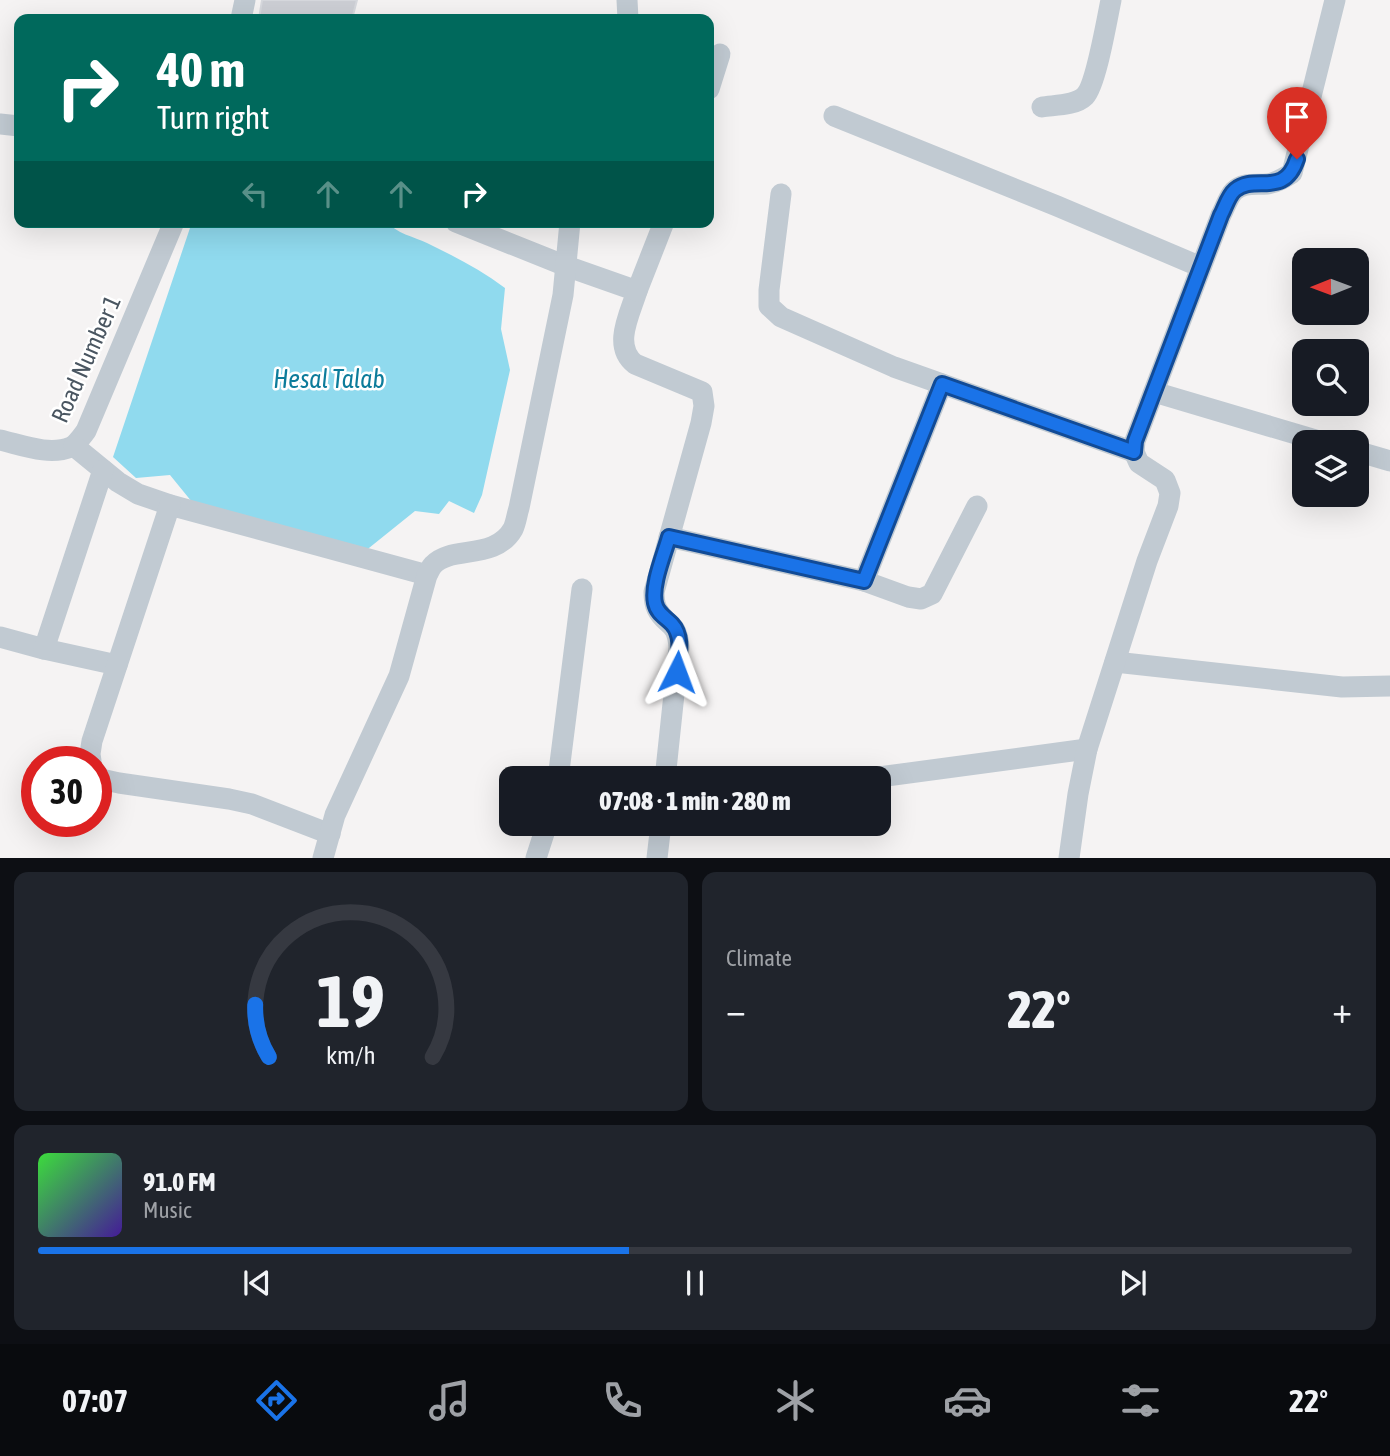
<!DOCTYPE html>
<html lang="en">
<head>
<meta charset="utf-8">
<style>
  :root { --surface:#171b24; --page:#20242c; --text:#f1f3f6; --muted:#9ea1a6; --line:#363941; --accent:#1a73e8 }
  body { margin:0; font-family:"Asap Condensed",sans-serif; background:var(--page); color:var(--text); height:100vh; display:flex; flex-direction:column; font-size:26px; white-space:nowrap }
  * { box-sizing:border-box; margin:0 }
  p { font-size:23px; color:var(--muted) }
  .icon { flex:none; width:38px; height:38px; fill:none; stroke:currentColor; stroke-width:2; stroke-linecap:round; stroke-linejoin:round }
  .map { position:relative; height:858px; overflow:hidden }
  .details { display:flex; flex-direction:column; gap:14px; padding:14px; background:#0d0f14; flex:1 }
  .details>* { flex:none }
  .banner { position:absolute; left:14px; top:14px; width:700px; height:214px; border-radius:14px; box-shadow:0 7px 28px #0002; background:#00695c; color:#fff; overflow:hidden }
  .needle { width:46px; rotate:269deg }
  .tools { position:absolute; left:1292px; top:248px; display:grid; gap:14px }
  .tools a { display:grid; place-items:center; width:77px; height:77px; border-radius:14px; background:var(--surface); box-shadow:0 7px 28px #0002; font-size:35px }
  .speed { position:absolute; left:21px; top:746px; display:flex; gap:14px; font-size:35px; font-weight:700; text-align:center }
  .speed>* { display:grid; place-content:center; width:91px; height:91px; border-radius:50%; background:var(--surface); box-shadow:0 7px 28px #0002; line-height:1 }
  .speed .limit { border:10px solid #d22; background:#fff; color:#111 }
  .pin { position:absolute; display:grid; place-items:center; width:60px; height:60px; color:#fff; margin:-72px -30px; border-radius:50% 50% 50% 0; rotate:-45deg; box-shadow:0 0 7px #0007 }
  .pin .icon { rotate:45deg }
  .me { position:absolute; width:77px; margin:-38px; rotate:3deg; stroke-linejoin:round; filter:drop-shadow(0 0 5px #0008) }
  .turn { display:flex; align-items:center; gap:24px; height:147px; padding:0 28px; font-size:32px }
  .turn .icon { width:91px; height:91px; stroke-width:2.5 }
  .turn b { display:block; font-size:49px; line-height:60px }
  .lanes { display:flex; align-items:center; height:66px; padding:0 28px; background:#0003; justify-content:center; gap:35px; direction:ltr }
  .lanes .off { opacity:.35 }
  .big { font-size:52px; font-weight:800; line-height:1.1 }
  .details .widget { flex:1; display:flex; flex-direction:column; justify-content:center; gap:10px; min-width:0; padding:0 24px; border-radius:14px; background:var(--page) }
  .details .dial { align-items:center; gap:0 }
  .dial svg { height:182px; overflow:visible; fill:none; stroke:var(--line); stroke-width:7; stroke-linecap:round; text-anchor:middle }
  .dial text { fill:var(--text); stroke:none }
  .song { display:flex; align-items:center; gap:21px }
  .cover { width:84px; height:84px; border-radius:10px; background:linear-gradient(135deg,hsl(120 70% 55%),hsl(260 70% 35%)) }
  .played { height:7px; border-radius:4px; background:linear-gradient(90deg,var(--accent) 45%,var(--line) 45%) }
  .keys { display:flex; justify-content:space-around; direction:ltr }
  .heat { display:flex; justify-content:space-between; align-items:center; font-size:38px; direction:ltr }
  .details .tiles { flex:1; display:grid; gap:14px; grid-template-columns:1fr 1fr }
  .widget:last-child { grid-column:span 2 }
  .trip { position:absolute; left:499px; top:766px; width:392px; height:70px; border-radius:14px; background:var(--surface); box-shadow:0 7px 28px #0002; font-weight:800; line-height:70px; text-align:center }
  .menu { display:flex; height:112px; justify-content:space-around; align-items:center; background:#090b0e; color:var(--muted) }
  .menu .icon { width:49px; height:49px }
  .menu .current { color:var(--accent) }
  .menu b { font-size:32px; color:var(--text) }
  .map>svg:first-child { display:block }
  .water { fill:#90daee }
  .building { fill:#cdcfd5; stroke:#d7d9de; stroke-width:2 }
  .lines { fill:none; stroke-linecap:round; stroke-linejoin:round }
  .street { stroke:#c1cad2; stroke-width:21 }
  .route-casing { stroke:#114b97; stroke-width:18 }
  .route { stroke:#1a73e8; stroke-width:12 }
  .labels { text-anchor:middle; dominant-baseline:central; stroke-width:5; stroke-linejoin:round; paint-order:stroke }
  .street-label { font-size:24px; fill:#4a5661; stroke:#fff }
  .water-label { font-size:26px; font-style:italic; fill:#0c7c9b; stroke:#fff }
</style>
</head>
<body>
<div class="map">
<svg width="1390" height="858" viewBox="0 0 1390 858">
  <rect width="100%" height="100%" fill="#f5f3f3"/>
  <path class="water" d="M192,222H387C396,233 414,237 427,243C454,256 481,270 505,288L501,329L510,370L482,495L474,513L449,501L439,514L415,511L364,552L192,502L170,475L136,478L113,457Z"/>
  <path class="building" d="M262,0H357L352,19H259Z"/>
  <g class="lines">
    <g class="street">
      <path d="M627,0L628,19"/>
      <path d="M241,19L245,0"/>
      <path d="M709,89L720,54"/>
      <path d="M1042,107C1054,105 1075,106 1085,96C1096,85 1107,19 1111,0"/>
      <path d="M834,116L1057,206L1201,267"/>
      <path d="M0,124L19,126"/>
      <path d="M781,194L769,290V306L781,317L894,367L1134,452"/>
      <path d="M456,222L566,266L637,291C630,314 612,346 635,364L702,392L704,406L701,423L654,592C654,598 654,603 657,609C666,627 677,620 679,647L665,779"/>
      <path d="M637,291L664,222"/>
      <path d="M1154,392L1326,443"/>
      <path d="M0,440C22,445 49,456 71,447C77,444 82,436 86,431L174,222"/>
      <path d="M74,446L118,482L138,494L170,505L427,575"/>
      <path d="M1356,451L1390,461"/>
      <path d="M669,537L864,581L942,384"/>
      <path d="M864,581L908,597L921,599L932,594L977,506"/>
      <path d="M0,637L44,649L117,665"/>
      <path d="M44,649L103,470"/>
      <path d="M1115,662L1342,687L1390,686"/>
      <path d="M91,761L90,754L92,741L170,505"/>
      <path d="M96,773L101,779L119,783L229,799L252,804L330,834"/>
      <path d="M558,779L582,589"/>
      <path d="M864,779L1087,749"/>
      <path d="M323,858L335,815L399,676L427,575C429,572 430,568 433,565C451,545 495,561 513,529C516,523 517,514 519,508L563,295L570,222"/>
      <path d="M536,858L547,824"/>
      <path d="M657,858L661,824"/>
      <path d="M1069,858L1078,794L1087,749L1147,561L1168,506L1170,493L1165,480L1139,463L1134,452L1135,441L1221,215C1225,208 1228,197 1234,191C1243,182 1256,185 1267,184C1276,183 1284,178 1292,173L1335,0"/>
    </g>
  </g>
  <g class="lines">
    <g class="route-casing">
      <path id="route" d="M677,672C678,657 684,637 672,624C665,617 657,613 655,603C651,585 664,555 669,537L864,581L942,384L1134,452L1135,441L1221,215C1225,208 1228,196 1235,190C1255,173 1284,199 1297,159"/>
    </g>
    <use href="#route" class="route"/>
  </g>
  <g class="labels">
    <g class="street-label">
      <text transform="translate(86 359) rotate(-66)">Road Number 1</text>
    </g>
    <g class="water-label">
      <text x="329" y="379">Hesal Talab</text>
    </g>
  </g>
</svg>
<div class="tools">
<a><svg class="needle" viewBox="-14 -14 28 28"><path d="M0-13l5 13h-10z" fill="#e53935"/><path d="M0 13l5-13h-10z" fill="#9ea1a6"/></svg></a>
<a><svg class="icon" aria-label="search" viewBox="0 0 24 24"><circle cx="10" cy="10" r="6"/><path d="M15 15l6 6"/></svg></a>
<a><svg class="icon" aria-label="layers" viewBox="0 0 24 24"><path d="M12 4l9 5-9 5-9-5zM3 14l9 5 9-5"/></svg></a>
</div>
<div class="speed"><div class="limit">30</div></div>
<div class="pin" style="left:1297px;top:159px;background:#d93025"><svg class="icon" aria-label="arrive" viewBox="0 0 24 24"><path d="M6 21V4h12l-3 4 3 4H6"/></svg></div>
<svg class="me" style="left:677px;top:672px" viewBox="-20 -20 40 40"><path d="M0-17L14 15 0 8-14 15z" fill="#1a73e8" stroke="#fff" stroke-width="4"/></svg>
<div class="trip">07:08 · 1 min · 280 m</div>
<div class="banner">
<div class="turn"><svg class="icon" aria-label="right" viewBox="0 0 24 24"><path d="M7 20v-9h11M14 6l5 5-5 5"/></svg><div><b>40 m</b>Turn right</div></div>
<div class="lanes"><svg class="icon off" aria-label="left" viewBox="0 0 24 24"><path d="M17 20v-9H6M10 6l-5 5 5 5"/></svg><svg class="icon off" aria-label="ahead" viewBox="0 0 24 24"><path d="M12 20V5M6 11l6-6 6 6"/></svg><svg class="icon off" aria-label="ahead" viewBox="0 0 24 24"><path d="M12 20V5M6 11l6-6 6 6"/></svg><svg class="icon" aria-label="right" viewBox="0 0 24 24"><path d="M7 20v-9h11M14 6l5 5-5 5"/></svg></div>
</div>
</div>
<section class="details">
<div class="tiles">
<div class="widget dial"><svg viewBox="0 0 100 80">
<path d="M14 69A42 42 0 1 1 86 69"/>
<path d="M14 69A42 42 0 0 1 8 46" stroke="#1a73e8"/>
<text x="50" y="56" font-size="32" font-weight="700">19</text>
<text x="50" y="72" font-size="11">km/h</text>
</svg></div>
<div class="widget"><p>Climate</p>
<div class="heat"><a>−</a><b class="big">22°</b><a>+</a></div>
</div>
<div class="widget">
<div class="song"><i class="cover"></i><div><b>91.0 FM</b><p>Music</p></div></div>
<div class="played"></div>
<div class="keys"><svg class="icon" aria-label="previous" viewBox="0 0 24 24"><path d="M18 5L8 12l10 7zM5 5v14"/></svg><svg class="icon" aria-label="pause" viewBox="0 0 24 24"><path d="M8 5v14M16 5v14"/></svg><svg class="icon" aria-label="next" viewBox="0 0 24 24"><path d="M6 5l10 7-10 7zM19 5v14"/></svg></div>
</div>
</div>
</section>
<nav class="menu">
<b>07:07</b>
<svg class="icon current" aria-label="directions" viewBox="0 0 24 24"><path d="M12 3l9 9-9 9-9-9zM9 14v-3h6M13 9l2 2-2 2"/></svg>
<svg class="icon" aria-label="music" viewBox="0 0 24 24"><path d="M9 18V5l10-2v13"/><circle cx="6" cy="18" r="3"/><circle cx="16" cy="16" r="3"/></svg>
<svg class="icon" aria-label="phone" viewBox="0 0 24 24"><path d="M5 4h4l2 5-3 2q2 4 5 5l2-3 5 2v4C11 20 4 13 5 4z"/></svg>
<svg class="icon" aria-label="climate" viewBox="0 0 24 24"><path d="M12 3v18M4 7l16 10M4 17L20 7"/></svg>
<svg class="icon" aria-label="car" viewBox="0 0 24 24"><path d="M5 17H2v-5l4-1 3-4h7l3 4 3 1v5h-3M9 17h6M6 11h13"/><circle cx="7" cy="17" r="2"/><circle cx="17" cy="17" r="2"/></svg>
<svg class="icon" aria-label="filters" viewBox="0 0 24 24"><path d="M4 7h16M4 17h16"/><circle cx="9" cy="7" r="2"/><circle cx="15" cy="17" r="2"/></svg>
<b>22°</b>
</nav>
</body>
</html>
